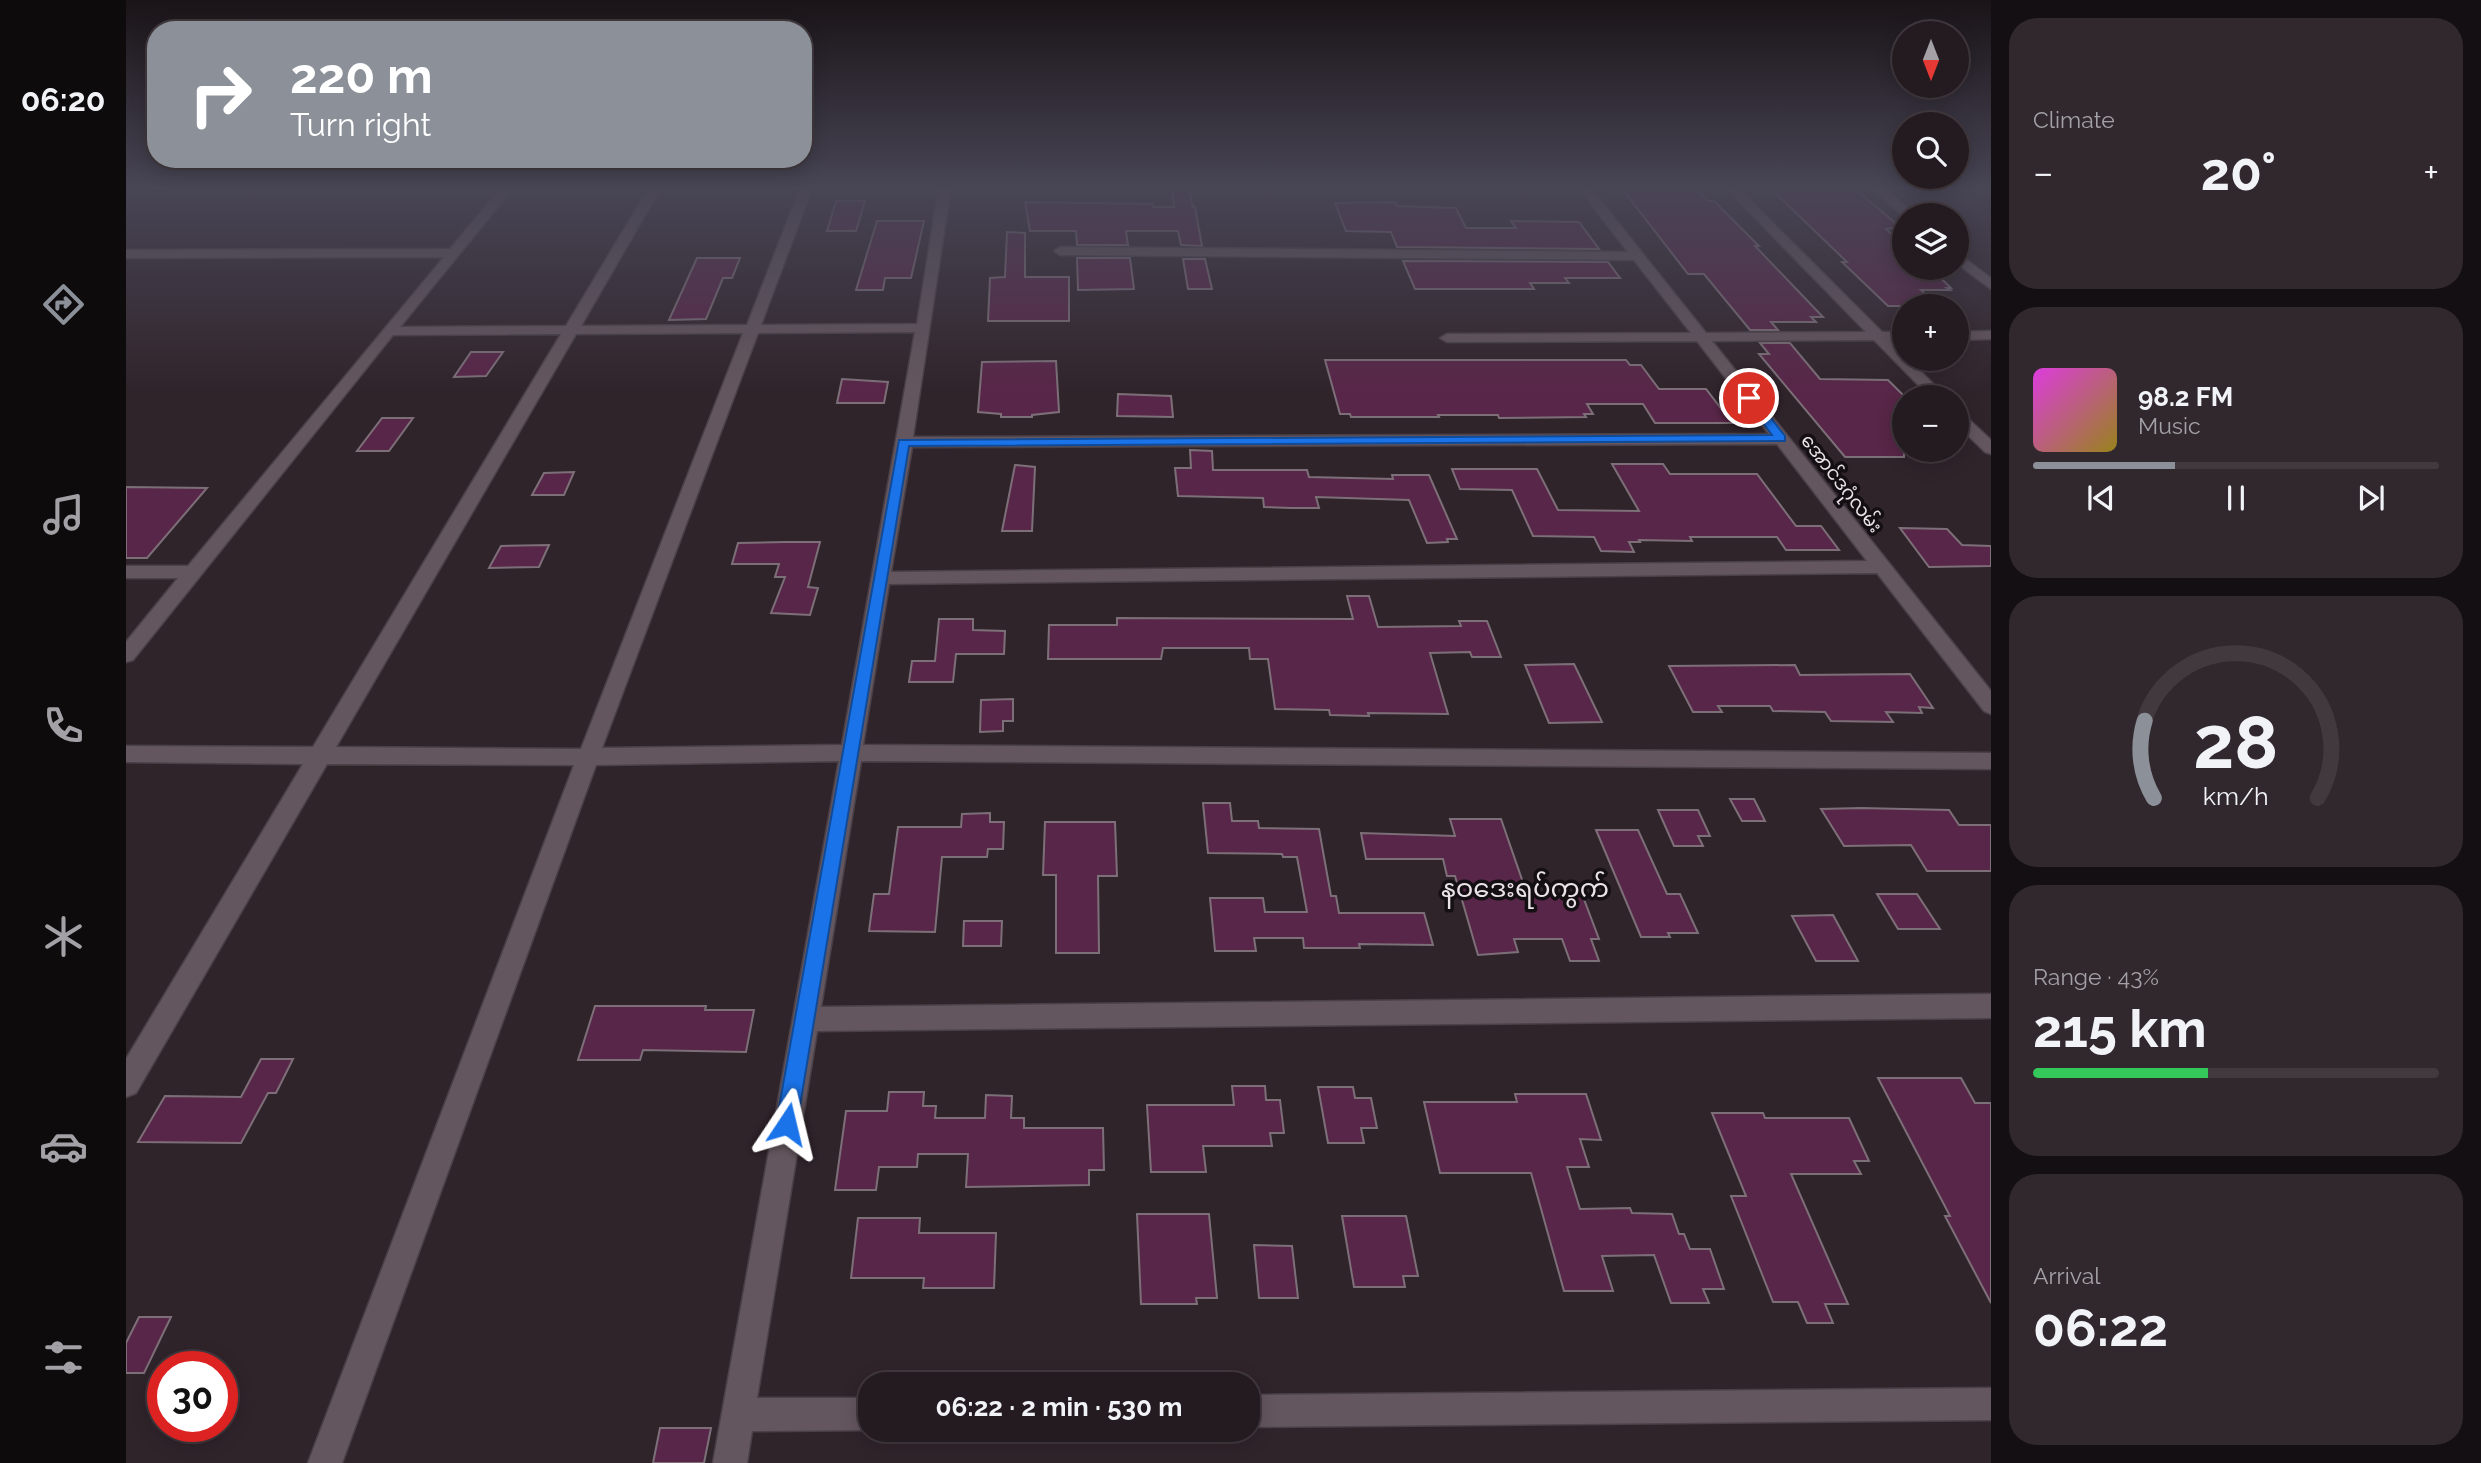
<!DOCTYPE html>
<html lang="en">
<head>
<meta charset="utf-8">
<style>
  :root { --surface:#241b20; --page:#30282d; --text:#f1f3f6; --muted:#a3a1a5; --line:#41393e; --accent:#8c9099 }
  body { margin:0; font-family:Raleway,"Noto Sans Myanmar",sans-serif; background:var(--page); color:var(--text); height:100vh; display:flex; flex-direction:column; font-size:26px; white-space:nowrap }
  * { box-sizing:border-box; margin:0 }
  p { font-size:23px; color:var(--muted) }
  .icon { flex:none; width:38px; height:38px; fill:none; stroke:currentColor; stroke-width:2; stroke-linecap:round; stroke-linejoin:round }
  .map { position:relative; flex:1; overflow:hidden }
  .drawer { display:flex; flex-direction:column; gap:18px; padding:18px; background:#140f12; width:490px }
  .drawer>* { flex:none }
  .top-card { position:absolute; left:21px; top:21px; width:665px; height:147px; border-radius:28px; box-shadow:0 4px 18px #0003,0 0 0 2px var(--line); background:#8c9099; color:#fff; overflow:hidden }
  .needle { width:46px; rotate:180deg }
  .tools { position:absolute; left:1766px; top:21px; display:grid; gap:14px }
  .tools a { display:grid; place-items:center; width:77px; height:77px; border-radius:50%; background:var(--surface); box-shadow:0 4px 18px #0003,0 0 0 2px var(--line); font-size:35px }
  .speed { position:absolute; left:21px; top:1351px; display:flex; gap:14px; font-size:35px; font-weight:700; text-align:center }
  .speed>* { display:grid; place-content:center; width:91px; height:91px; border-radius:50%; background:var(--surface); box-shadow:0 4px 18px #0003,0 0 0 2px var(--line); line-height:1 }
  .speed .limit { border:10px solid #d22; background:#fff; color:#111 }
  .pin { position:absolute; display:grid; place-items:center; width:60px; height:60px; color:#fff; margin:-30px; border:4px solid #fff; border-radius:50%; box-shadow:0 2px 7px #0007 }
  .me { position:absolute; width:77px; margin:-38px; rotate:10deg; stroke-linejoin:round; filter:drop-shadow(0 0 5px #0008) }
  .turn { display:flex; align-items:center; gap:24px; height:147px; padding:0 28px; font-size:32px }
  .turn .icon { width:91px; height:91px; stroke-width:2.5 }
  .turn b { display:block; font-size:49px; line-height:60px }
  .big { font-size:52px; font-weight:700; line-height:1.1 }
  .drawer .widget { flex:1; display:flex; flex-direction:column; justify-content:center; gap:10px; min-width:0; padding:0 24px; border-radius:28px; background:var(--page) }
  .drawer .dial { align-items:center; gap:0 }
  .dial svg { height:182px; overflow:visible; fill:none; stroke:var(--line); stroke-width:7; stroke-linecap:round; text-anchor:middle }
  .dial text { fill:var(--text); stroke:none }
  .song { display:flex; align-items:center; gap:21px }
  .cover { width:84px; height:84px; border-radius:10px; background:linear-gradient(135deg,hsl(300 70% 55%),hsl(50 70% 35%)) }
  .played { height:7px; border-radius:4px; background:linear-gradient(90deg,var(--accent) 35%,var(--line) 35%) }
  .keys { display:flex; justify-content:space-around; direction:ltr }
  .heat { display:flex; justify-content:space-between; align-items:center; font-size:38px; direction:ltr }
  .charge { height:10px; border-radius:5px; background:linear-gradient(90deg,#34c759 43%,var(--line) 0) }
  .trip { position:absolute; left:732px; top:1372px; width:402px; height:70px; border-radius:28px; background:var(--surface); box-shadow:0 4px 18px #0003,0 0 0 2px var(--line); font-weight:700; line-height:70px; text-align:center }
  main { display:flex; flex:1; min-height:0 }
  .tabs { display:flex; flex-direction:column; width:126px; justify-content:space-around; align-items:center; background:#0e0b0d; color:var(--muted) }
  .tabs .icon { width:49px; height:49px }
  .tabs .active { color:var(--accent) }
  .tabs b { font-size:32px; color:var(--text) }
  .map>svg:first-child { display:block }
  .building { fill:#582648; stroke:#7d6f78; stroke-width:2 }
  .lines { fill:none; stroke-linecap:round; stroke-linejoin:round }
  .minor-casing { stroke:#4a4047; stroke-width:3 }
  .minor { fill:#64565e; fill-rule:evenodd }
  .route { fill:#1a73e8; stroke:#114b97; stroke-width:2 }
  .labels { text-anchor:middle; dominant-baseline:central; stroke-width:7; stroke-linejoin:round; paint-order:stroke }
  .far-street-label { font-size:19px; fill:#eae2e7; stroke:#140f12 }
  .quarter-label { font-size:26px; fill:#eae2e7; stroke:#140f12 }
</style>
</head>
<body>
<main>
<nav class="tabs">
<b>06:20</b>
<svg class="icon active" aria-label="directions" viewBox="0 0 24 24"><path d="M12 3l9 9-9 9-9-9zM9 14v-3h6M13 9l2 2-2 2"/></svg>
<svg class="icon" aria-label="music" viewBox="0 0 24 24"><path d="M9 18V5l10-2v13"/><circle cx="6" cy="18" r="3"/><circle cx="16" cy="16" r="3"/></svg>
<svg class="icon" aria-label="phone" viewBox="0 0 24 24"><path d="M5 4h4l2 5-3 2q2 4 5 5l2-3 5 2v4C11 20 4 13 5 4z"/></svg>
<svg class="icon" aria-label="climate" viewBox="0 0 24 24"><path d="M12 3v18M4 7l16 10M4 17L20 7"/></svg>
<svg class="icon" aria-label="car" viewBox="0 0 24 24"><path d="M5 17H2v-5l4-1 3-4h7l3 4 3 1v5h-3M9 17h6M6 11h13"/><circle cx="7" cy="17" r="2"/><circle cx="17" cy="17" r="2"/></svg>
<svg class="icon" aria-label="filters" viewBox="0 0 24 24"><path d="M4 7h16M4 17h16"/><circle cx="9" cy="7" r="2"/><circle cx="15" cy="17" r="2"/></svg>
</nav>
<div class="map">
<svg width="1865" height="1463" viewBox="0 0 1865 1463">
  <rect width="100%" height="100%" fill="#30242b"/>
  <g class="building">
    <path d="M1045,186H1062L1067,207H1069L1076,246L1055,245L1052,231H1000L1002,245H951L950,231H904L899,202L1026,204L1027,207H1048Z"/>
    <path d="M1494,186L1569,187L1582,201H1588L1633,246H1629L1697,317H1685L1690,322H1645L1652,330H1624L1578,274H1562Z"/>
    <path d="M1642,186L1727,187L1774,227L1760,229L1778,245V268H1804L1825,288H1821L1824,290H1795L1812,306H1762L1716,262H1721Z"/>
    <path d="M710,201H739L730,231H701Z"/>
    <path d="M1269,202L1271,206L1330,208L1340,228H1390L1385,221L1453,222L1473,249L1271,247L1265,232L1220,231L1209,203Z"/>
    <path d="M751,221H798L785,278H759L757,290H730Z"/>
    <path d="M881,232L899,233V277H943V321H862L864,278L879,277Z"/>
    <path d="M571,258H614L606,278H597L580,319L543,320Z"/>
    <path d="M951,258H1004L1008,289L952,290Z"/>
    <path d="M1057,259H1079L1086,289H1062Z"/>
    <path d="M1277,261L1482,262L1494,278H1439L1443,283H1404L1408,289H1289Z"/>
    <path d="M1634,343H1664L1694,379L1762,380L1778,396V457H1719L1633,354H1643Z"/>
    <path d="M345,352H377L360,376L328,377Z"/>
    <path d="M1199,360H1500L1504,365H1515L1533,389H1580L1606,423H1529L1517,404H1461L1467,414H1458L1460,417L1373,418L1372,415H1312L1313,417H1225L1224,414H1214Z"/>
    <path d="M930,361L933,412L906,415V417H875V414L852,412L856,362Z"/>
    <path d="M716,379L762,382L758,403H711Z"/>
    <path d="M992,394L1045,396L1047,417L991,416Z"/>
    <path d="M256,418H287L263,451H231Z"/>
    <path d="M1064,450L1086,451L1087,470H1181L1183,477L1267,479L1266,475H1303L1331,539H1321L1322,542L1301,543L1283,500L1190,497L1193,508H1165L1138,507L1137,498L1052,496L1049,468H1065Z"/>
    <path d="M1486,464H1537L1544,474H1631L1670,526H1695L1713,550H1660L1651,537H1564L1566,541L1513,540L1514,542H1503L1508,552L1475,551L1468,537L1407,536L1386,490L1334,489L1326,469H1411L1432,510L1513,511Z"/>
    <path d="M889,465L909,467L906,531H876Z"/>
    <path d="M448,472L438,495H406L418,473Z"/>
    <path d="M0,487L81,488L21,558H0Z"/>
    <path d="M1774,528L1821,529L1836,545L1865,546V566L1803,567Z"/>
    <path d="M659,542H694L682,587L692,588L684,615L645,613L659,577H649L653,564H606L612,543Z"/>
    <path d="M423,545L413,567L363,568L375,546Z"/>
    <path d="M1221,596H1243L1252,627L1335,626L1333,621H1361L1375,657H1346L1344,652L1304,653L1322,714L1242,713L1243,716L1204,715L1203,710L1149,709L1142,659H1124L1123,648H1037L1035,659H922L923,625H991V618L1227,619Z"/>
    <path d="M813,619H847V630L879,631L878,654H830L827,682H783L786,661H809Z"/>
    <path d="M1448,664L1476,722L1423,723L1399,665Z"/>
    <path d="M1669,665L1674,675L1784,674L1807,708L1793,707L1796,713L1760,712L1767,722L1705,721L1699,712L1647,711L1644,706H1592L1596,712H1567L1543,666Z"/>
    <path d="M887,699V721H877V731L854,732L855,700Z"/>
    <path d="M1604,799H1628L1639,821H1616Z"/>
    <path d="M1077,803H1104L1106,821H1132L1133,828L1193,829L1205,896H1210L1213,913H1298L1307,945L1233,944L1234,948H1178L1177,938H1128L1130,951H1089L1084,898H1137L1139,912H1181L1171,857H1157L1156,854L1082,853Z"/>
    <path d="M1735,808L1823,810L1833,825H1865V871H1801L1785,845L1718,846L1695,809Z"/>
    <path d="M1532,810H1572L1584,836H1572L1577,846H1548Z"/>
    <path d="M864,813V822H878L877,849H862L861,857H816L809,932L743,931L748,894H763L772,827H835L836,814Z"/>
    <path d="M1324,819H1375L1401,894H1456L1473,939H1465L1473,961H1444L1436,939H1388L1392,952L1352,955L1329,876H1321L1317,859H1240L1235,833L1329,836Z"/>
    <path d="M919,822H989L991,876H972L973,953H930V875H917Z"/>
    <path d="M1470,830H1512L1541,894H1554L1572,933H1542L1544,937H1515Z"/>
    <path d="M1751,894H1791L1814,929H1772Z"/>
    <path d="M1707,915L1732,961H1690L1666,916Z"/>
    <path d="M838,921H876L875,946H837Z"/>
    <path d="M469,1006H580L579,1010H628L620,1052L517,1050L514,1060H452Z"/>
    <path d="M135,1059H167L150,1093H142L115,1143L12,1142L39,1096L115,1097Z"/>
    <path d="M1752,1078H1835L1849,1103H1865V1303L1819,1216H1824Z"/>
    <path d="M1106,1086H1139L1140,1100H1154L1158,1133H1144L1146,1146H1077L1080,1172H1025L1021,1105H1108Z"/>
    <path d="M1192,1087H1227L1229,1098H1245L1251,1128H1235L1238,1143H1202Z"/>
    <path d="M763,1092H798L797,1106H810L809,1118H859L860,1095L886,1096L885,1118H898V1128H977L978,1170H963V1185L840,1187L842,1154H792L791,1167H753L750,1190H709L720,1111H761Z"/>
    <path d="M1389,1094H1460L1475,1140L1454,1139L1463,1167H1441L1454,1209L1504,1208L1506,1213L1546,1214L1553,1234H1558L1564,1249H1584L1598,1289H1577L1583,1303H1545L1528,1255L1476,1256L1487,1291H1438L1405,1173H1314L1298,1102H1391Z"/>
    <path d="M1586,1113H1637L1639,1118H1723L1743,1161H1728L1735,1174H1665L1722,1304H1699L1707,1323H1681L1672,1302H1647L1605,1196H1620Z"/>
    <path d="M1011,1214H1083L1091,1298H1070L1071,1304H1015Z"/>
    <path d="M1216,1216H1280L1292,1276H1277L1279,1287H1228Z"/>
    <path d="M732,1218H794L793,1233H870L868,1288H797L798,1278H725Z"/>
    <path d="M1128,1245L1166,1246L1172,1298H1133Z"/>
    <path d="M13,1317H45L18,1373H0V1343Z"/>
    <path d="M534,1428H585L578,1463H527Z"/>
  </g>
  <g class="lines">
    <g class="minor-casing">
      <g id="minor">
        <path d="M377,186H389L274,327L440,326L524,186H536L455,326L621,325L675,186H687L635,325L791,324L813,186H825L787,437L1643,434L1571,341L1321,342L1314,338L1321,334L1565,333L1508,260L934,255L928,251L934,247L1502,252L1451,186H1463L1580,333L1740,332L1598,186H1610L1756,332H1778V340H1764L1778,354V359H1783L1820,397H1804L1748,340L1586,341L1865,691V714L1858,711L1751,573L763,584L737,745L1865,753V769L735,761L695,1007L1865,994V1018L691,1031L631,1398H744L746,1430L626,1431L621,1463H587L713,761L470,765L216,1463H182L448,765L201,764L10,1093L0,1097V1059L177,764L0,762V746L187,747L435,334L267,335L7,660L0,662V642L52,578H0V566H62L318,257L0,258V250L324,249ZM789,332L716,745L476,748L632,333ZM617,333L455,749L210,747L450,334ZM1651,444L1741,561L765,572L786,447Z"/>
        <path d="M1743,186H1756L1789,215L1778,217Z"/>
        <path d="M1830,252L1865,278V289L1830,263Z"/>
        <path d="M1865,331V339L1830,340V332Z"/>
        <path d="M1830,410L1835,412L1865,440V454L1859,452L1830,424Z"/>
        <path d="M1865,1388V1420L1122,1427V1395Z"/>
      </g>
    </g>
    <use href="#minor" class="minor"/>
  </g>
  <linearGradient id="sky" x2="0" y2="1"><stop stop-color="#1a1418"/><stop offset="0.48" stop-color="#484555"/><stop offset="1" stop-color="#484555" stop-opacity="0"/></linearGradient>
  <rect width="1865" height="391" fill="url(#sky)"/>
  <path class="route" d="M1619,395H1627L1659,436V441L783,446L671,1124L668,1132L661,1135L653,1132L650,1124L773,440L1646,435L1618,398Z"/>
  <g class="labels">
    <g class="far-street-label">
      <text transform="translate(1716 483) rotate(52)">အောင်ဒဂုံလမ်း</text>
    </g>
    <g class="quarter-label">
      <text x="1399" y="888">နဝဒေးရပ်ကွက်</text>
    </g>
  </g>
</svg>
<div class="tools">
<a><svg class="needle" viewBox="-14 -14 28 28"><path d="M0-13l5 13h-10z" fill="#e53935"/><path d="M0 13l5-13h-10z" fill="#a3a1a5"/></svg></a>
<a><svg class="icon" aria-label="search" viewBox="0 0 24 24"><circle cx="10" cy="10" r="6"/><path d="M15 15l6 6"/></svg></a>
<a><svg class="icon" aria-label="layers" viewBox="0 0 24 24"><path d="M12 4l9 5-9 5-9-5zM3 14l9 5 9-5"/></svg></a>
<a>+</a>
<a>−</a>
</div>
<div class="speed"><div class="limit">30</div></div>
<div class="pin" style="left:1623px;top:398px;background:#d93025"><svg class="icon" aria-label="arrive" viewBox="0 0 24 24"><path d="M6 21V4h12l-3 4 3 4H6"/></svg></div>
<svg class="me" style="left:661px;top:1124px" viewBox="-20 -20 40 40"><path d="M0-17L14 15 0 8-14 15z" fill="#1a73e8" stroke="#fff" stroke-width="4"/></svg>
<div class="trip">06:22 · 2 min · 530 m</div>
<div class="top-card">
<div class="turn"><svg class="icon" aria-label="right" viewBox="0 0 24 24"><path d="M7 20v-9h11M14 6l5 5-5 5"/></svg><div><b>220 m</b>Turn right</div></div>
</div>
</div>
<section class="drawer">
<div class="widget"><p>Climate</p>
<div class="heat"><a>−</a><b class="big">20°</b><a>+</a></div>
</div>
<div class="widget">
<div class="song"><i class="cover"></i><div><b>98.2 FM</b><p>Music</p></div></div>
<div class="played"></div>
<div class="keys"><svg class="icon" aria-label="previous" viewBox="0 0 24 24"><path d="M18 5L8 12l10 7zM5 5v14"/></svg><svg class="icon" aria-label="pause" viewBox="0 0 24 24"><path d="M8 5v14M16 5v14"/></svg><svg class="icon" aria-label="next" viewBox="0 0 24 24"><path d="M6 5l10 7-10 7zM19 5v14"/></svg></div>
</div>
<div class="widget dial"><svg viewBox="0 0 100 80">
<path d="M14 69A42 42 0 1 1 86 69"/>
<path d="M14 69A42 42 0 0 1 10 35" stroke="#8c9099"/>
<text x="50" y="56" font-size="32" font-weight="700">28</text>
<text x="50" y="72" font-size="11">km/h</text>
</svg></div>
<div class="widget"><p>Range · 43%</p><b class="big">215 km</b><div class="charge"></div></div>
<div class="widget"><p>Arrival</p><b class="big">06:22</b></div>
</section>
</main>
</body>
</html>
